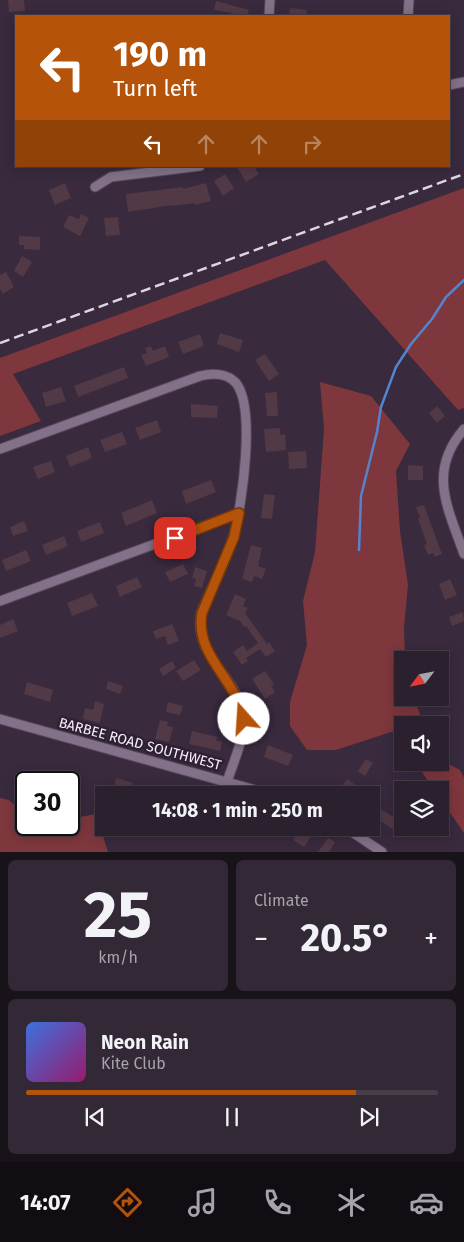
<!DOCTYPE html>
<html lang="en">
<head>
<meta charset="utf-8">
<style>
  :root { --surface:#2b202e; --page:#332836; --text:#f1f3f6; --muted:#a6a3aa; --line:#473e4a; --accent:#b45309 }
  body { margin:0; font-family:"Fira Sans",sans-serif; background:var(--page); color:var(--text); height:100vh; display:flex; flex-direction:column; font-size:19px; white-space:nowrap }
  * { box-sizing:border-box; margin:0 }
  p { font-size:16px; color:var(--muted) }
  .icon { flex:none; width:28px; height:28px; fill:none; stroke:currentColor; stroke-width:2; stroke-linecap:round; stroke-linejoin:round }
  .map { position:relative; height:852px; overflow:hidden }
  .sheet { display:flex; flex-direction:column; gap:8px; padding:8px; background:#181219; flex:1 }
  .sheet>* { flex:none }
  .top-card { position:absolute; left:15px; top:15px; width:435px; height:152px; border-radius:0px; box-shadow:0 2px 12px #0003,0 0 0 1px var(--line); background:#b45309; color:#fff; overflow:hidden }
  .needle { width:32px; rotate:238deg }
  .buttons { position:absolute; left:394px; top:651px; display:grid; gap:10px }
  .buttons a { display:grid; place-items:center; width:55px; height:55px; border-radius:0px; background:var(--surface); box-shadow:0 2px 12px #0003,0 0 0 1px var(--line); font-size:25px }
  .speed { position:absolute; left:15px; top:771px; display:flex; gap:10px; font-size:25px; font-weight:700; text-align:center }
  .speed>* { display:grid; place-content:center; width:65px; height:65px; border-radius:50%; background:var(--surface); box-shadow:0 2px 12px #0003,0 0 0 1px var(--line); line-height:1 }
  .speed .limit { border:2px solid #111; border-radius:8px; background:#fff; color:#111 }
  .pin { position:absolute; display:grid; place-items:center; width:42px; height:42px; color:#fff; margin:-21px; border-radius:10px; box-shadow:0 2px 8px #0006 }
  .me { position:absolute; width:55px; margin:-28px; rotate:341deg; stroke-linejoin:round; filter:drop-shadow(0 0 4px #0008) }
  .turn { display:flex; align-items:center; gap:18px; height:105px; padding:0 15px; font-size:22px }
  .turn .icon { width:65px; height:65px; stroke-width:2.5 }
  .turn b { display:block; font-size:35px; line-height:42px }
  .lanes { display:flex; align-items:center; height:48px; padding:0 15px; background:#0003; justify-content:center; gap:25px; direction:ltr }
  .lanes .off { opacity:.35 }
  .big { font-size:38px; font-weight:700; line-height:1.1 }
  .sheet .card { flex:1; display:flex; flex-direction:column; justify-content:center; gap:8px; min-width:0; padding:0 18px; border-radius:8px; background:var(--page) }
  .sheet .dial { align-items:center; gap:0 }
  .dial b { font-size:65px; line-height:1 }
  .song { display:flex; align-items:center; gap:15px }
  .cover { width:60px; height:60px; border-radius:8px; background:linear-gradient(135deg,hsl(220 70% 55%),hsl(320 70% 35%)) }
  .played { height:5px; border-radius:2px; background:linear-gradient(90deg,var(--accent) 80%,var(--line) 80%) }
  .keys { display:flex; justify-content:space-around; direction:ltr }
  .heat { display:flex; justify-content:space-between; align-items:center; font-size:28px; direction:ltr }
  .sheet .tiles { flex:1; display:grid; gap:8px; grid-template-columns:1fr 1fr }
  .card:last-child { grid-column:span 2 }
  .trip { position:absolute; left:95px; top:786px; width:285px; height:50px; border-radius:0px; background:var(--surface); box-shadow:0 2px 12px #0003,0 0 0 1px var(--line); font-weight:700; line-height:50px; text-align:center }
  .tabs { display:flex; height:80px; justify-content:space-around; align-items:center; background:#110d12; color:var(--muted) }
  .tabs .icon { width:35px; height:35px }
  .tabs .active { color:var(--accent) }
  .tabs b { font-size:22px; color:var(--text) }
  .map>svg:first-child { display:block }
  .green { fill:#7e373d }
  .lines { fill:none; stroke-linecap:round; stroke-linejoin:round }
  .stream { stroke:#5484cb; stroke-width:2.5 }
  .building { fill:#513945 }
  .minor-casing { stroke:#544858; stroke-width:11 }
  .minor { stroke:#827188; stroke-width:9 }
  .rail { stroke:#ded5e2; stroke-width:2.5; stroke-dasharray:10 5; stroke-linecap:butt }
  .route-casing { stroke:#753606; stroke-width:12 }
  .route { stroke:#b45309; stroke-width:9 }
  .labels { text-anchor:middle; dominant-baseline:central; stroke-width:5; stroke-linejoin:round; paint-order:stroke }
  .street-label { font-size:14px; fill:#f7eefb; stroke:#2f2134 }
</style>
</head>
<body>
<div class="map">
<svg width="464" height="852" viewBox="0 0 464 852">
  <rect width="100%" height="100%" fill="#392a3e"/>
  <g class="green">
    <path d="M464,188V408L458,410L325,260L13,374L41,421L0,436V358Z"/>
    <path d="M320,382L371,396L410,444L396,471L400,531L408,585L404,627L405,660H402V698H414L424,725H402V743L394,731L336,750H307L290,726V702L307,645L303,601L315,552L324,429Z"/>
    <path d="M440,760L460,770L464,778V833L440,798V790H434L416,763L440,762Z"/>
    <path d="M0,798L9,800L24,813L21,826L30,832L51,825H69V819L96,814L108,852H0Z"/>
  </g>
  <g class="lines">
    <path class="stream" d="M359,550L361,496L377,432L381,407L396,367L411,344L432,319L446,297L464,280"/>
  </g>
  <g class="building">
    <path d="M8,0H24L25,11L9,12Z"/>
    <path d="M216,1L249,10L247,16H231V13L214,10Z"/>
    <path d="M290,8L307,10L306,16H289Z"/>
    <path d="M236,166H254L259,174L246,182Z"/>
    <path d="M225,174L234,188L223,196L214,181Z"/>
    <path d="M65,183L71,198L55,205L49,190Z"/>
    <path d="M206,183L211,201L195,205V203L172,206V205L128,212L126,194L183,187V189Z"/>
    <path d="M81,214L89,218L80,236L63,227L69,215L79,219Z"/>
    <path d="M118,217L120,235L106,236L104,218Z"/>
    <path d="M19,236L40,237V250L24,249V245H19Z"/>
    <path d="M22,256L32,262L23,277L14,271Z"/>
    <path d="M6,272L14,287L3,294L0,289V275Z"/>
    <path d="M220,333L243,340L239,352L217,344Z"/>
    <path d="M200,334L204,346L183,354L178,342Z"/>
    <path d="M151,346L153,351L165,346L169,357L146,366L141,355L147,353L145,348Z"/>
    <path d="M265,354L279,374L269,381L255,360Z"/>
    <path d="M124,367L128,378L78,397L74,386Z"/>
    <path d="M61,387L66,401L46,407L42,393Z"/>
    <path d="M277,392L278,416H267L265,393Z"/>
    <path d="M191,404L218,406L217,418L191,417Z"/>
    <path d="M437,406L445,416L437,423L429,413Z"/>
    <path d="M157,420L161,432L140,440L135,428Z"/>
    <path d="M280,428V435L285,434L286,450L266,452L264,429Z"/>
    <path d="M122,432L127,444L105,452L100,440Z"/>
    <path d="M88,447L92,458L70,467L66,456Z"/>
    <path d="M306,451L307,468L289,469L288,452Z"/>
    <path d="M51,461L55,472L38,479L33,467Z"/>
    <path d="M408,465L423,466V480H408Z"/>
    <path d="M211,480L216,492L186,504L182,491Z"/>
    <path d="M264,494L275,495L272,519L261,518Z"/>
    <path d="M152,500L157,513L126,526L121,513Z"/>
    <path d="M424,505L442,554L435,557L433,553L428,555L424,545L427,544L418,519L420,518L416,507Z"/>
    <path d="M24,521L28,531L13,536L10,527Z"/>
    <path d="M100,522L104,533L81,542L77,531Z"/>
    <path d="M64,536L68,546L46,555L42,545Z"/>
    <path d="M251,545L262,548L258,566L266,569L262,579L254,576L252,582L242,579Z"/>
    <path d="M26,550L31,561L6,571L2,560Z"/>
    <path d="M183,564L188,574L170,582L165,572Z"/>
    <path d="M195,567L207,571L202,588L194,586L196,579L192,578Z"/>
    <path d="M137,577L142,587L120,597L116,586Z"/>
    <path d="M450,579L457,595L445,600L439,584Z"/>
    <path d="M92,593L98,606L72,616L67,603Z"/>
    <path d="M235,594L246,599L243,606L248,608L245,613L267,644L269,642L275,651L266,657L260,649L246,658L248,661L242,665L233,652L243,645L247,651L258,643L246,626L244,627L240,621L226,615Z"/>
    <path d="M463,612L464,621L452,626L449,617Z"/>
    <path d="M13,619L18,631L0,638V625Z"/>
    <path d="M172,624L179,641L168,645L165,636L156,639L153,631Z"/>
    <path d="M194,660L201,670L183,681L176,671Z"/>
    <path d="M172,661L176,668L163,676L159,669Z"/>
    <path d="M265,671L274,684L271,686L275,692L265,699L252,679Z"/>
    <path d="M108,681L123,686L120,694L106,689Z"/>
    <path d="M27,682L53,690L50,702L24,694Z"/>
    <path d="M95,701L104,704L100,723L83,719L85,708L93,710Z"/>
    <path d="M168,702L183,706L180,715L166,712Z"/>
    <path d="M160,720L168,722L167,726L173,727L169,742L155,739Z"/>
    <path d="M192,731L217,737L216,741L222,742L220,751L189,744Z"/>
    <path d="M268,745L293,755L288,766L264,757Z"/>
    <path d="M366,759L373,763L365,776L358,771Z"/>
    <path d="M63,770L79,774L76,787L69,785V782H60Z"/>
    <path d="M116,778L133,783L131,793L114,789Z"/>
    <path d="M347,779L357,786L351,795H345L339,790Z"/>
    <path d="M374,793L382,798L377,807L400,821L394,830L371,815V797Z"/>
    <path d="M300,828L311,836L304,847L293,840Z"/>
    <path d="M328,838L335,842L329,852H318Z"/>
  </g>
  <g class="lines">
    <g class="minor-casing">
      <g id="minor">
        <path d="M269,16L270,0"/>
        <path d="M408,16L409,0"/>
        <path d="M449,85L464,82"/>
        <path d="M95,187L111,177L200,166"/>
        <path d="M464,429C427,472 448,508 464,554"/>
        <path d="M0,449L200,376C212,373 227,373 236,383C256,408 242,504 234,534C227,561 212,587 201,613C193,659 241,678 243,718C245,738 233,763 227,782"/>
        <path d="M0,601L239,513"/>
        <path d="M0,719L273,795"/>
        <path d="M346,828L382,852"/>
      </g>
    </g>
    <use href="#minor" class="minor"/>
    <path class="rail" d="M0,343L464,174"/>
  </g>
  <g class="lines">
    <g class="route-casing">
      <path id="route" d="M175,538L239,513L234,537L202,613C194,655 237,680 244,719"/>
    </g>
    <use href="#route" class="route"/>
  </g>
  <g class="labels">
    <g class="street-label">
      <text transform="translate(140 744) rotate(15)">BARBEE ROAD SOUTHWEST</text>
    </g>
  </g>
</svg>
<div class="buttons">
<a><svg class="needle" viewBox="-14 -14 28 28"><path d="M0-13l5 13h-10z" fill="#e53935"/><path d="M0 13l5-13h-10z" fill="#a6a3aa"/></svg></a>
<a><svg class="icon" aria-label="sound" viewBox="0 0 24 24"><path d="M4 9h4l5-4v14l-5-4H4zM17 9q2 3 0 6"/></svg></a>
<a><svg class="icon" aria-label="layers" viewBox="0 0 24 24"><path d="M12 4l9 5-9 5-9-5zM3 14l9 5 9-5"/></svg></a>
</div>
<div class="speed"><div class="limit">30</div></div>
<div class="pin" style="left:175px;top:538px;background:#d93025"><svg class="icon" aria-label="arrive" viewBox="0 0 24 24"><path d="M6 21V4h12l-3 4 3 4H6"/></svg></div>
<svg class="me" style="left:244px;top:719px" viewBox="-20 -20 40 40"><circle r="19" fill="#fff"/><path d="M0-13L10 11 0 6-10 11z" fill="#b45309"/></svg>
<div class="trip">14:08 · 1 min · 250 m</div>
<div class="top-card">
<div class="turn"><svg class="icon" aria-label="left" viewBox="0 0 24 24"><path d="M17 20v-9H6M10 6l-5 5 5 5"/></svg><div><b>190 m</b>Turn left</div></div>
<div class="lanes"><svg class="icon" aria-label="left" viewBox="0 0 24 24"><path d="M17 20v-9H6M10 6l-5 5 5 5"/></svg><svg class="icon off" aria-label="ahead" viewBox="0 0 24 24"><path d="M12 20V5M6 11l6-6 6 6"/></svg><svg class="icon off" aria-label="ahead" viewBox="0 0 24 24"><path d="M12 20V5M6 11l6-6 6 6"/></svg><svg class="icon off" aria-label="right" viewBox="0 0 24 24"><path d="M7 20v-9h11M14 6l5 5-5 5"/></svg></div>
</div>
</div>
<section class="sheet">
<div class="tiles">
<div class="card dial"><b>25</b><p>km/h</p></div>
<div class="card"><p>Climate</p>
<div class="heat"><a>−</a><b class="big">20.5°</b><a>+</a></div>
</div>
<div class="card">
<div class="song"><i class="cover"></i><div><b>Neon Rain</b><p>Kite Club</p></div></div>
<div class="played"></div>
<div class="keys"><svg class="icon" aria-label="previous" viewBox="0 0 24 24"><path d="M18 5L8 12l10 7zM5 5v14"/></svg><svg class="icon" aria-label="pause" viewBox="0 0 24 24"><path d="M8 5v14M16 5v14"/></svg><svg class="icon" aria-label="next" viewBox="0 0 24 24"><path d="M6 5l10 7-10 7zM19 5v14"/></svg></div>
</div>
</div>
</section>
<nav class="tabs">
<b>14:07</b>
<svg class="icon active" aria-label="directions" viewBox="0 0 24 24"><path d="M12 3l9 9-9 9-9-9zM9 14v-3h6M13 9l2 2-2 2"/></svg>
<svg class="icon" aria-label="music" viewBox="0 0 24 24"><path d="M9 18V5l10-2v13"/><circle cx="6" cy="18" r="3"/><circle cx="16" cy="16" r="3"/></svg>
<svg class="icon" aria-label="phone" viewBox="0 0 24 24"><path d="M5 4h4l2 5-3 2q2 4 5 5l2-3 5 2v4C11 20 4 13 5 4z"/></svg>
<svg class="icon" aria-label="climate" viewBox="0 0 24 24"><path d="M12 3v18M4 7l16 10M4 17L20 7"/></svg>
<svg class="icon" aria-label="car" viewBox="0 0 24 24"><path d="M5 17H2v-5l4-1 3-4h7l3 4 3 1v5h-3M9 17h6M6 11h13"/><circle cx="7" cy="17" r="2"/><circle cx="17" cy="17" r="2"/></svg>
</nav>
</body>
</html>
